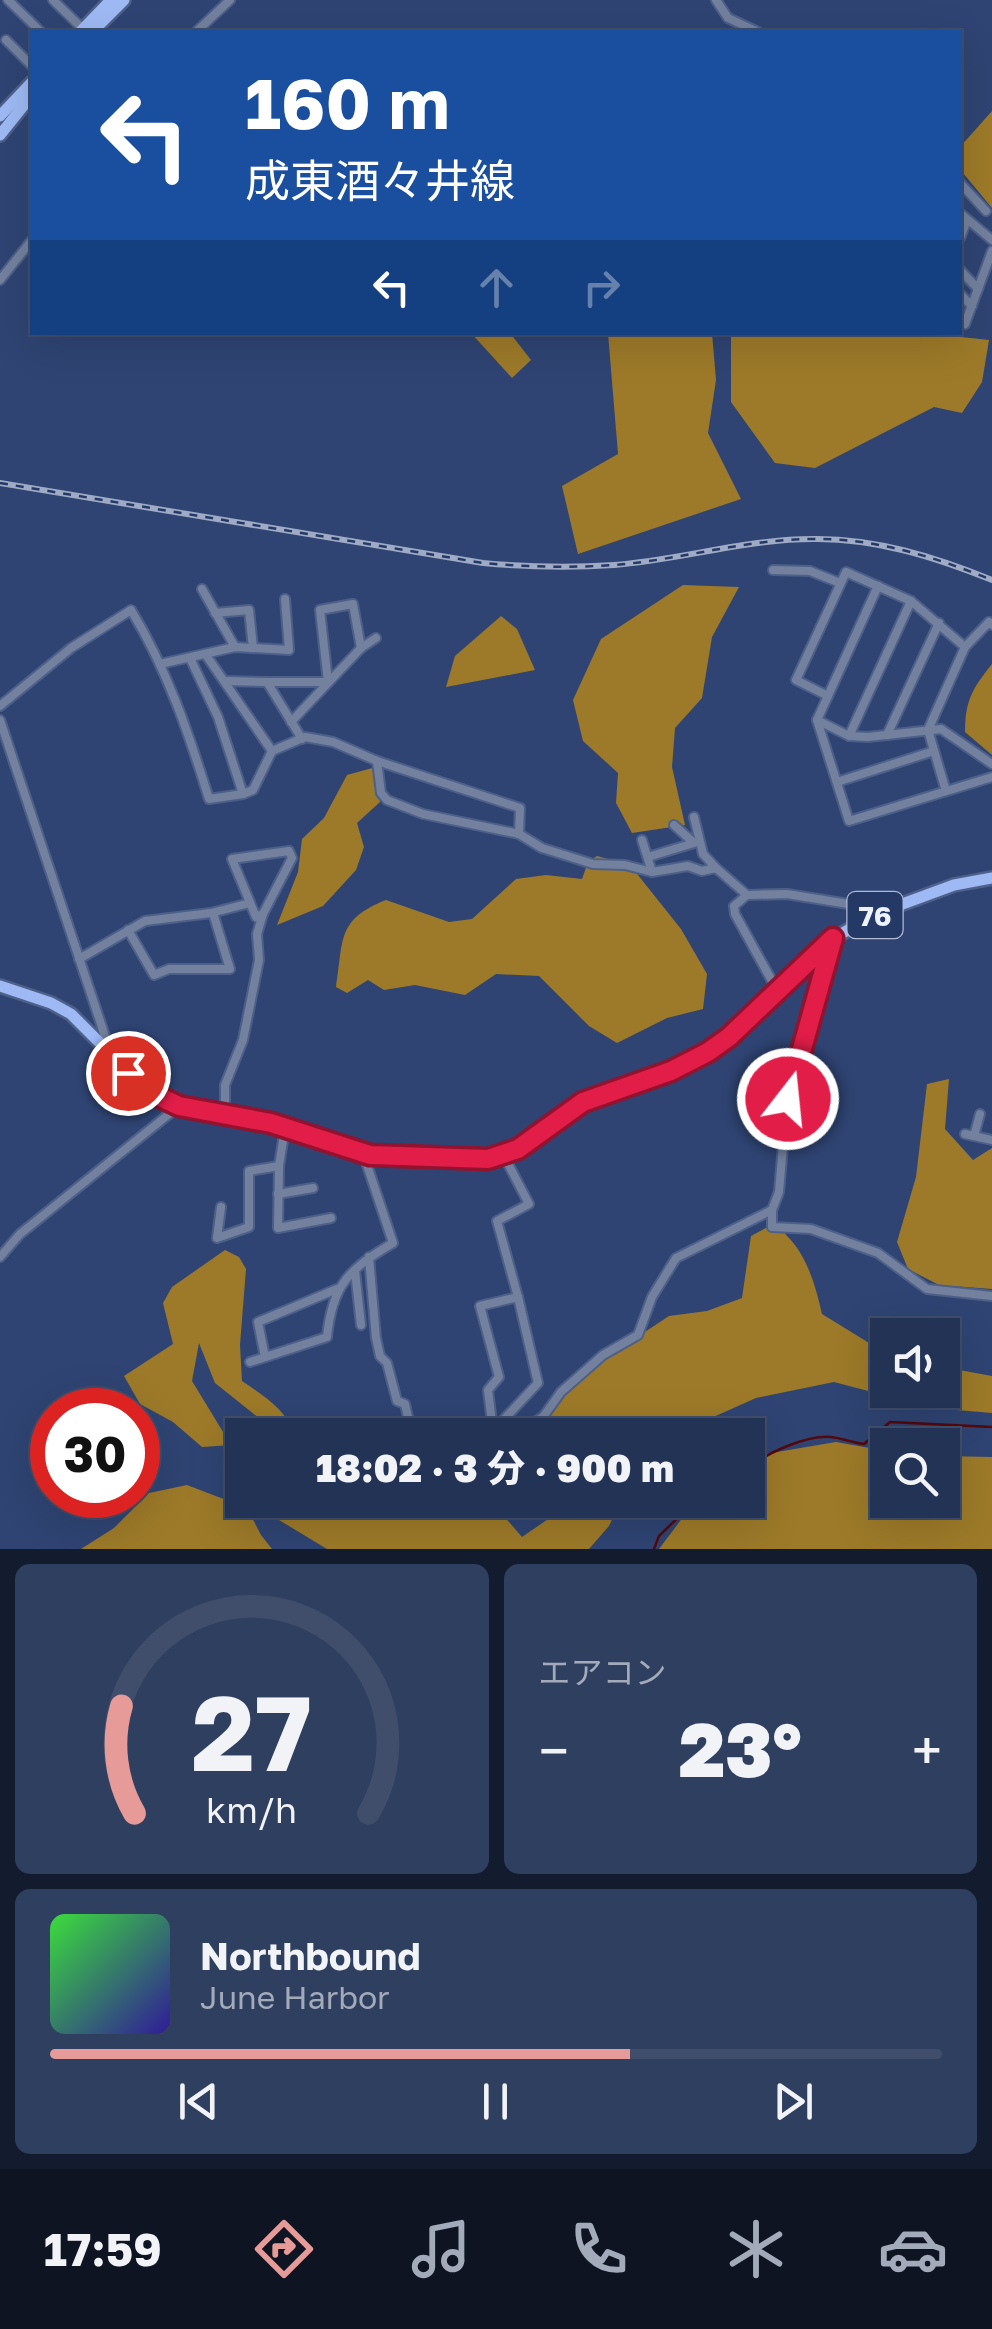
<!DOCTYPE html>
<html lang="ja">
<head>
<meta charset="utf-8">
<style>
  :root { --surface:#233356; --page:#2f3f60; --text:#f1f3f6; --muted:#a3aab9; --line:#404e6c; --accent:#e69b98 }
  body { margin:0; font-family:"Golos Text","Noto Sans JP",sans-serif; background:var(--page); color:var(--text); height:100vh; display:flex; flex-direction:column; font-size:38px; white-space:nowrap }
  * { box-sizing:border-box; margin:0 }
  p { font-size:32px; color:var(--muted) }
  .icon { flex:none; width:55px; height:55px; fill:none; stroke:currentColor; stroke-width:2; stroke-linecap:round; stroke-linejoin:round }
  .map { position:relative; height:1549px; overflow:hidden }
  .drawer { display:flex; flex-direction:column; gap:15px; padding:15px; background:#131c2f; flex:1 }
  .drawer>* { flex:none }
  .hud { position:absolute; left:30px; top:30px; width:932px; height:305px; border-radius:0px; box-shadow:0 10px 40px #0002,0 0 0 2px var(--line); background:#1a4fa0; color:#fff; overflow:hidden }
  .fabs { position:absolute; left:870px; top:1318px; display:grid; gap:20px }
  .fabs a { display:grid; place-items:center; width:90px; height:90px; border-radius:0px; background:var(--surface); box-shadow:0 10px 40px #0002,0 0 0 2px var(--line); font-size:50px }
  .speed { position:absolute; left:30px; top:1388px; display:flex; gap:20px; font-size:50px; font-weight:700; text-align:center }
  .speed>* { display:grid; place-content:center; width:130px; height:130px; border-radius:50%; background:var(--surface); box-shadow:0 10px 40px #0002,0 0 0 2px var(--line); line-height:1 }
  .speed .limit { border:15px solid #d22; background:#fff; color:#111 }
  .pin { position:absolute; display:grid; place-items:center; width:85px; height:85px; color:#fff; margin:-42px; border:5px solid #fff; border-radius:50%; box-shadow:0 2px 10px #0007 }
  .me { position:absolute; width:110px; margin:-55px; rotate:16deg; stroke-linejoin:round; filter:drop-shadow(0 0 8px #0008) }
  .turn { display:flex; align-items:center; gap:35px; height:210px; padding:0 50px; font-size:45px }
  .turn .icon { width:130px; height:130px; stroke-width:2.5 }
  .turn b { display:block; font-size:70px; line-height:85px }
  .lanes { display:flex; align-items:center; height:95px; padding:0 50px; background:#0003; justify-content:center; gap:50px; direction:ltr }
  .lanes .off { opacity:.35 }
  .big { font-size:75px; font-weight:800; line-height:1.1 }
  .drawer .tile { flex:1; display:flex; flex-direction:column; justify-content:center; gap:15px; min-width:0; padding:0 35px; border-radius:15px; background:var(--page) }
  .drawer .dial { align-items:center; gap:0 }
  .dial svg { height:260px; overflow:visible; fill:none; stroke:var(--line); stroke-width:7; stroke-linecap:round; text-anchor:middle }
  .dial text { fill:var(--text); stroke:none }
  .song { display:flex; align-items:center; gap:30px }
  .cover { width:120px; height:120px; border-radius:15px; background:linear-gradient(135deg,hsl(120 70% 55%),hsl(250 70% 35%)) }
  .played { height:10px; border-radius:5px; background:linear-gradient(90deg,var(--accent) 65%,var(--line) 65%) }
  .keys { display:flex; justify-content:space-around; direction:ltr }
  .heat { display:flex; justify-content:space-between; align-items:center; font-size:55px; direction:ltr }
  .drawer .tiles { flex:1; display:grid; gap:15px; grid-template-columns:1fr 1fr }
  .tile:last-child { grid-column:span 2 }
  .trip { position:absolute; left:225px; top:1418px; width:540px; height:100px; border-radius:0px; background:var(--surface); box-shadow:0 10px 40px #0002,0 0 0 2px var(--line); font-weight:800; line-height:100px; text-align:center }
  .dock { display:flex; height:160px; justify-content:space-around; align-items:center; background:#0e1422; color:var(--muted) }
  .dock .icon { width:70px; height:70px }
  .dock .on { color:var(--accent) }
  .dock b { font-size:45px; color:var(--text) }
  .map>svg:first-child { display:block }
  .forest { fill:#9d7a29 }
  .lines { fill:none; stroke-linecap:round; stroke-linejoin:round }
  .stream { stroke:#54090d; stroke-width:2.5 }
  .minor-casing { stroke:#4d6089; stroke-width:12 }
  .primary-casing { stroke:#4d6089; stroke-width:16 }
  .minor { stroke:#73819e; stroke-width:8 }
  .primary { stroke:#9eb9f4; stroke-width:11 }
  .rail-casing { stroke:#9fabc5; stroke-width:6 }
  .rail { stroke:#253967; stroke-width:2.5; stroke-dasharray:8; stroke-linecap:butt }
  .route-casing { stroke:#92132f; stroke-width:25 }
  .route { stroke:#e11d48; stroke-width:18 }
  .labels { text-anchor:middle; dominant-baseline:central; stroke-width:10; stroke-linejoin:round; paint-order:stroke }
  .shield { fill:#253967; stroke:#b1bad1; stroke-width:2.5 }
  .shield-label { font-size:28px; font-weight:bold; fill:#edf2fe }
</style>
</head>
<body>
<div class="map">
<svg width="992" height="1549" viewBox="0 0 992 1549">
  <rect width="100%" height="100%" fill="#2f4473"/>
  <g class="forest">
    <path d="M992,111V208L963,173L960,147Z"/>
    <path d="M471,333H510L531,360L512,378Z"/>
    <path d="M608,333H712L716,380L708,433L741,499L578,554L562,486L618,454Z"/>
    <path d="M924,333L989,340L982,382L962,413L934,407L815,468L775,463L731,402V333Z"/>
    <path d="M683,585L739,587L712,637L702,698L675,728L672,767L685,825L632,833L616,803L618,773L583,741L573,700L601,639Z"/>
    <path d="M501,616L517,629L535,670L446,687L455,656Z"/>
    <path d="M992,664V755L965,732C965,701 972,689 992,664Z"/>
    <path d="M376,767L380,802L357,823L364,847L356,870L323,906L277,925L298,872L302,839L324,818L347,775Z"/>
    <path d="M597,856L630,865L681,929L707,974L703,1009L667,1018L617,1043L589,1026L539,976L496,974L465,995L415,985L384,990L368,980L347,993L336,987C344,939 336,920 386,900L449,922L472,919L516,879L546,875L582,879L588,862Z"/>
    <path d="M949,1079L945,1129L973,1160L992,1148V1289L939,1285L908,1269L897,1242L916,1177L927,1084Z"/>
    <path d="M773,1224C804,1245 814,1279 822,1314L887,1354L888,1390H942L943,1367L992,1376V1413L933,1408L834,1382L756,1398L673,1435H556L547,1417L560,1388L669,1316L707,1311L742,1298L751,1236Z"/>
    <path d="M225,1250L239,1257L246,1269L240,1345L242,1381C264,1396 286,1409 295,1435H269V1426L215,1383L199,1343L192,1381L231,1445L202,1447L173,1422L140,1404L124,1376L173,1344L163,1303L172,1287Z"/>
    <path d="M836,1442L887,1451L888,1500H942L943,1456L992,1457V1549H659L696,1500H748V1464L765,1454Z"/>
    <path d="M187,1485L247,1508L261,1535L272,1549H81L114,1528L149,1493Z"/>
    <path d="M275,1500H319L322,1506L408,1500H490L522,1537L570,1504L571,1500H621L609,1526L589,1549H327L279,1520Z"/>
  </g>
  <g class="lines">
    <g class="stream">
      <path d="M748,1469C765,1453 807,1435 831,1437C842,1438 853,1443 864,1444L890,1422L992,1427"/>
      <path d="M654,1549L659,1536L696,1500"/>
    </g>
    <g class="minor-casing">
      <g id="minor">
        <path d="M8,0L41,32"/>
        <path d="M53,0L83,29"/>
        <path d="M716,0L728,18L758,32"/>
        <path d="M196,32L230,0"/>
        <path d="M6,40L32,66"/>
        <path d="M960,183L986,211"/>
        <path d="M960,213L992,240"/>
        <path d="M960,238L967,220"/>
        <path d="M960,270L978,289"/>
        <path d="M0,280L32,240"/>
        <path d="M960,294L972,306"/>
        <path d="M960,322L965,324L992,251"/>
        <path d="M773,570L810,571L840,583"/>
        <path d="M878,586L817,720L849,821L992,777"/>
        <path d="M202,589L235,647"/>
        <path d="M215,613L249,610L253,648"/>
        <path d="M206,655L272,751L305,737L333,742L377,761L520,808L519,834"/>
        <path d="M160,664L235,647L289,650L285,599"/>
        <path d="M226,681L267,682L302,739"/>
        <path d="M267,682H328L320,610L353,604L361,648"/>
        <path d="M828,696L796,680L846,572L911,601L965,647"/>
        <path d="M0,706L71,648L131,610C167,669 189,734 209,799L243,794L218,717L190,658"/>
        <path d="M0,720L101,1024L108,1046L105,1049"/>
        <path d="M817,720L849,736L868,737L941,729L992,764"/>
        <path d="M291,722L361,648L376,638"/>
        <path d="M887,735L939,623"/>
        <path d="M849,736L911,601"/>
        <path d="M377,761L381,793L387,800L423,814L519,834L542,848L593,864L625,865L652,872L688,866L702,871L716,868L747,895L787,894L885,910"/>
        <path d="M837,782L934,751"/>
        <path d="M946,791L928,730L965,647L989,622L992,625"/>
        <path d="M243,794L253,790L272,751"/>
        <path d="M694,817L703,854L716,868"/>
        <path d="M642,840L652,872"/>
        <path d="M289,851L292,858L263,914L256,917L232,859Z"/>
        <path d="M648,857L694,843L674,825"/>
        <path d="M747,895L734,906L735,914L777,990"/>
        <path d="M128,930L154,975L169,969H230L213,913"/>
        <path d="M833,938L787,1099L779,1192L772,1210V1227L811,1229L878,1253L927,1289L992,1296"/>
        <path d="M79,959L145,921L211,913L250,903"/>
        <path d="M225,1114V1085L243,1040L259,960L257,934L263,914"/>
        <path d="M285,1128L279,1166L278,1228L331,1218"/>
        <path d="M965,1134L992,1140"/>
        <path d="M974,1136L980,1114"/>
        <path d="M504,1156L529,1204L497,1221L518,1297"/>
        <path d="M278,1194L313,1188"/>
        <path d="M221,1207L217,1238L249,1227V1171L279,1166"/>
        <path d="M0,1257L20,1234L179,1106"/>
        <path d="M369,1257L376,1338L380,1356L387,1363L397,1401L405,1404L412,1435"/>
        <path d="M355,1271L361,1325"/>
        <path d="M518,1297L538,1383L493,1431L488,1390L499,1377L480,1306Z"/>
        <path d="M265,1357L258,1322L337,1289"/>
        <path d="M250,1362L327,1337C332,1285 349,1269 393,1243L363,1153"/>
        <path d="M512,1435L543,1417L561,1392L603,1355L638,1335L652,1297L676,1258L772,1210"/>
        <path d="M328,1501L333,1500"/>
      </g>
    </g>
    <g class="primary-casing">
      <g id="primary">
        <path d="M80,32L111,0"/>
        <path d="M92,32L124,0"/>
        <path d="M0,116L32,82"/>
        <path d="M0,135L32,95"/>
        <path d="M0,986L51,1003L71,1014L142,1085L179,1106L271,1123L382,1158L488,1159L518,1149L583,1102L671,1071L708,1052L729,1037L825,943L878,913L954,885L992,878"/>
      </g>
    </g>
    <use href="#minor" class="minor"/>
    <use href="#primary" class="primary"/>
    <g class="rail-casing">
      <path id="rail" d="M0,483L483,563C527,567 570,568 614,565C680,560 746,539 813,539C875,538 935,557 992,580"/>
    </g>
    <use href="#rail" class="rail"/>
  </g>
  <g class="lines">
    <g class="route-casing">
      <path id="route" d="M128,1073L154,1094L179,1106L271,1123L370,1155L488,1159L518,1149L583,1102L671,1071L708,1052L729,1037L833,938L788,1099"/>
    </g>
    <use href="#route" class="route"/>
  </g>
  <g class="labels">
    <rect class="shield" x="847.5" y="892" width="55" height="46" rx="8"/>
    <g class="shield-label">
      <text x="875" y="915">76</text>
    </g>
  </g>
</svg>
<div class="fabs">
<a><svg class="icon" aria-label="sound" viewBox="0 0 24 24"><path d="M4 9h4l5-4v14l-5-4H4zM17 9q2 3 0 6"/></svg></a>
<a><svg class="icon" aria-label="search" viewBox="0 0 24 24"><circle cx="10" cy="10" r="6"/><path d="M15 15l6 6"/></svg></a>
</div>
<div class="speed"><div class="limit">30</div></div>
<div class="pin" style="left:128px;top:1073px;background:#d93025"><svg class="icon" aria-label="arrive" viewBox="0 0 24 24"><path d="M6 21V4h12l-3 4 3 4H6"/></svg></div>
<svg class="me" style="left:788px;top:1099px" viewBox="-20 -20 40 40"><circle r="17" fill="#e11d48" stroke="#fff" stroke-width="3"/><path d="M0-11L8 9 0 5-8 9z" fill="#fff"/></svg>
<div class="trip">18:02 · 3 分 · 900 m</div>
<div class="hud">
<div class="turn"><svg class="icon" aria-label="left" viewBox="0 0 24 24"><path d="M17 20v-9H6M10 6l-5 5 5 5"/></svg><div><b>160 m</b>成東酒々井線</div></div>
<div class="lanes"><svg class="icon" aria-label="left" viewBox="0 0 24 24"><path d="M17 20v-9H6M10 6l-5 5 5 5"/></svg><svg class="icon off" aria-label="ahead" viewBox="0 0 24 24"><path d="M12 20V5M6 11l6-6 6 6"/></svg><svg class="icon off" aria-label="right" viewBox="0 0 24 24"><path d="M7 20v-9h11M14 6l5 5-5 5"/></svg></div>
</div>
</div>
<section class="drawer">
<div class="tiles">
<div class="tile dial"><svg viewBox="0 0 100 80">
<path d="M14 69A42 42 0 1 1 86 69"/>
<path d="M14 69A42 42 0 0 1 10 36" stroke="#e69b98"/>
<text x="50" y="56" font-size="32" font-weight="700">27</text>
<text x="50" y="72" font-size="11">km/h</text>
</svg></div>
<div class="tile"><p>エアコン</p>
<div class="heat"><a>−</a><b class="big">23°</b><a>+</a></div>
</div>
<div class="tile">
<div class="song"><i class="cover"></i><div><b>Northbound</b><p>June Harbor</p></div></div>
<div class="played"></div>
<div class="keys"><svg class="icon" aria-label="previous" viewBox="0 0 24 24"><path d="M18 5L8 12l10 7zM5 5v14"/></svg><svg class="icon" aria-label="pause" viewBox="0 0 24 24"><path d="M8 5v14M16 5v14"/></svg><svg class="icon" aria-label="next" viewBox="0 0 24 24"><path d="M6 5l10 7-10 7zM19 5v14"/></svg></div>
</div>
</div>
</section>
<nav class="dock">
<b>17:59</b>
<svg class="icon on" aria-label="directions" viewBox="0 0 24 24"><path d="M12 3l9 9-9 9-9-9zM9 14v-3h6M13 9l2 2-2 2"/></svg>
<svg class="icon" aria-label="music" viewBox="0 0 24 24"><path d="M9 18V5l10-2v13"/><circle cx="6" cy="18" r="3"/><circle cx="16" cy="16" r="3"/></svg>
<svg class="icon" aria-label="phone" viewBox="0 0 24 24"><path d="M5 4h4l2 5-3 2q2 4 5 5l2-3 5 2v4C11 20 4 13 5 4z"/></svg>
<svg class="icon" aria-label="climate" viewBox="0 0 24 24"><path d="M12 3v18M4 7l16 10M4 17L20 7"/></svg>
<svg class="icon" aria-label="car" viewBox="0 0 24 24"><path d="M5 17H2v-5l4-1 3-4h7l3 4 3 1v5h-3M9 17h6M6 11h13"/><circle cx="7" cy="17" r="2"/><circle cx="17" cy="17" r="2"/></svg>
</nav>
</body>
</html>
